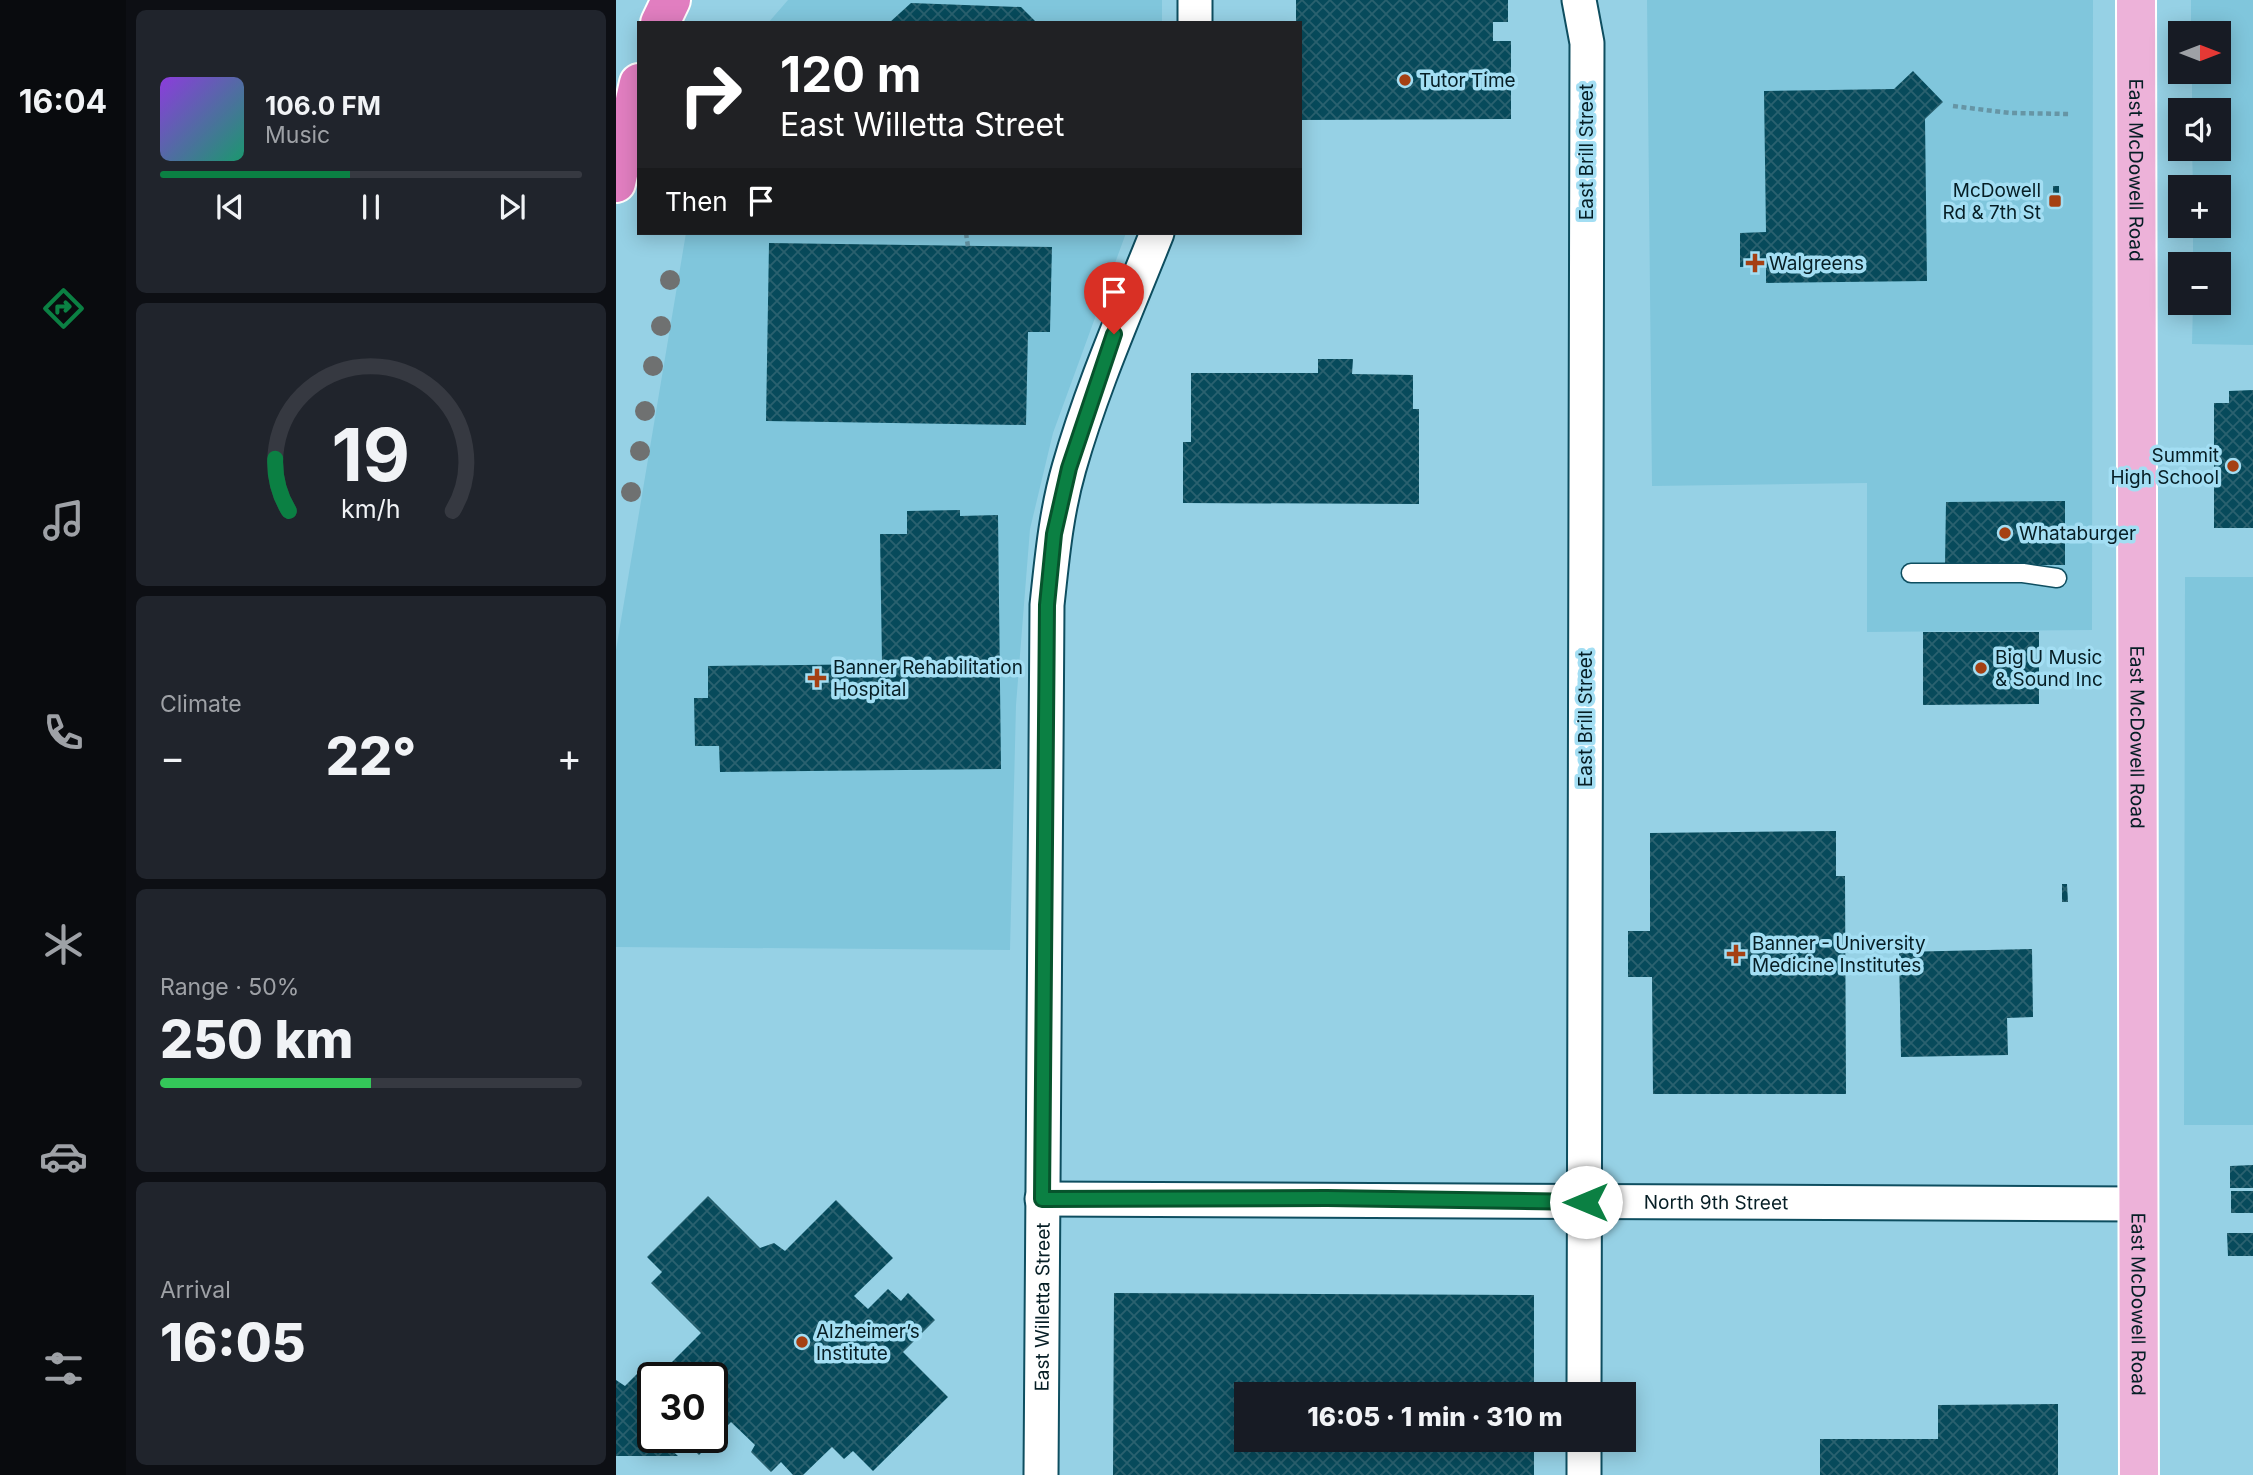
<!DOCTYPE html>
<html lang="en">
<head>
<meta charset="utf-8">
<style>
  :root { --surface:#171b24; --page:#20242c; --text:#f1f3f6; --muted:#9ea1a6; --line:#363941; --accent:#0b8043 }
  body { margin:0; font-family:Inter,sans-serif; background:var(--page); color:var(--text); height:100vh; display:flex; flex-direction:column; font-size:26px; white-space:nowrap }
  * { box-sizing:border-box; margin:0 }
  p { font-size:23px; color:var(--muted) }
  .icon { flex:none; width:38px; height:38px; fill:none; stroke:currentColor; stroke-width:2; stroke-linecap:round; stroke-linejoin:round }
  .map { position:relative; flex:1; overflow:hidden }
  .sheet { display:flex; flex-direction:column; gap:10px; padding:10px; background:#0d0f14; width:490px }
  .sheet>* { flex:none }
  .guide { position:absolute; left:21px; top:21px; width:665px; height:214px; border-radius:0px; box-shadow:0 4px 18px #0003; background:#202124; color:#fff; overflow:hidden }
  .needle { width:46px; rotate:90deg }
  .tools { position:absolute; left:1552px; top:21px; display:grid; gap:14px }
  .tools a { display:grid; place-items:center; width:63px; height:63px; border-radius:0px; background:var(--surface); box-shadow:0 4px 18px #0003; font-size:35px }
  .speed { position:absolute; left:21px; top:1362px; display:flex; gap:14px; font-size:35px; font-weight:700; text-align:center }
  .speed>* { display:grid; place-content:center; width:91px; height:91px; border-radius:50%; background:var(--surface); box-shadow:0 4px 18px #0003; line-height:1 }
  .speed .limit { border:4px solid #111; border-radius:10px; background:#fff; color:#111 }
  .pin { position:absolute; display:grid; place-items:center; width:60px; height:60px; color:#fff; margin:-72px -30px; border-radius:50% 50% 50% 0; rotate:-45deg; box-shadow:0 0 7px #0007 }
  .pin .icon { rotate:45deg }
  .me { position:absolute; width:77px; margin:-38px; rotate:270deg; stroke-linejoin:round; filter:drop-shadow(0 0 5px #0008) }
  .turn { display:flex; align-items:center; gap:24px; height:147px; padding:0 28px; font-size:32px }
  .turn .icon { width:91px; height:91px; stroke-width:2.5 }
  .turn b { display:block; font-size:49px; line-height:60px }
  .then { display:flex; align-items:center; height:66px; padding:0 28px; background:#0003; gap:14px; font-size:26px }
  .big { font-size:52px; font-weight:800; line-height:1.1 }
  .sheet .card { flex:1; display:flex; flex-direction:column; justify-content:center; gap:10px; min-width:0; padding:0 24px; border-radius:10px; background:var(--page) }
  .sheet .dial { align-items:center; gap:0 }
  .dial svg { height:182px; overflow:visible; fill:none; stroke:var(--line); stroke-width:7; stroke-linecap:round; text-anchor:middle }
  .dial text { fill:var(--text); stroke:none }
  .song { display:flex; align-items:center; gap:21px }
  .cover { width:84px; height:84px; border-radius:10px; background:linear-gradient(135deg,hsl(270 70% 55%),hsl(160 70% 35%)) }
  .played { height:7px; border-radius:4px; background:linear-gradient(90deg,var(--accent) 45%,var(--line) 45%) }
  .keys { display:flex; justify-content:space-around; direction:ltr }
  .heat { display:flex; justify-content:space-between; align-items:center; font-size:38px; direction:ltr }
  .charge { height:10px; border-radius:5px; background:linear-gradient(90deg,#34c759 50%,var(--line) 0) }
  .trip { position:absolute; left:618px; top:1382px; width:402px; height:70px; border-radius:0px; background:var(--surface); box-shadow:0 4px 18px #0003; font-weight:800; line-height:70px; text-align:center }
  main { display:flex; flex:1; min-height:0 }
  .tab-bar { display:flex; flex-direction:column; width:126px; justify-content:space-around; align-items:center; background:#090b0e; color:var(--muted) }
  .tab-bar .icon { width:49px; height:49px }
  .tab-bar .selected { color:var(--accent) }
  .tab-bar b { font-size:32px; color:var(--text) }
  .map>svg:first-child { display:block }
  .built { fill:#80c6dc }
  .building { fill:url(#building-cross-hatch) }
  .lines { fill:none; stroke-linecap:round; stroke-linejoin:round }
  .service-casing { stroke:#0e4e60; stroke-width:21 }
  .minor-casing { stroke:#0e4e60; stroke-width:37 }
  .primary-casing { stroke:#fff; stroke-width:42 }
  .motorway-casing { stroke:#fff; stroke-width:42 }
  .path { stroke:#6695a5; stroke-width:4.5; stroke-dasharray:5 3.5; stroke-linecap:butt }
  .service { stroke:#fff; stroke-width:18 }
  .minor { stroke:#fff; stroke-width:33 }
  .primary { stroke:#edb2d9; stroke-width:38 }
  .motorway { stroke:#e17ec0; stroke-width:38 }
  .tree { fill:#6f7171 }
  .route-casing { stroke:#07532c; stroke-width:18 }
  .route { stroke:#0b8043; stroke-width:12 }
  .poi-dot { fill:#a54013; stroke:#a3def3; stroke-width:2.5 }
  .labels { text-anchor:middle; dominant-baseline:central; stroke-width:7; stroke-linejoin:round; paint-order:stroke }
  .poi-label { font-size:19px; fill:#061e25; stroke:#a3def3; text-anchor:start }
  .street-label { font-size:19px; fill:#061e25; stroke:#a3def3 }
</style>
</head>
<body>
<main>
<nav class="tab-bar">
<b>16:04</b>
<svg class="icon selected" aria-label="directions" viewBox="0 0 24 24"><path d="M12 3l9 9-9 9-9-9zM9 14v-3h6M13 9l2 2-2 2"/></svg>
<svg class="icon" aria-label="music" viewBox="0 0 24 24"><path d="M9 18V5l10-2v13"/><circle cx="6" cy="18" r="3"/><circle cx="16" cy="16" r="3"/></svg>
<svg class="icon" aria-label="phone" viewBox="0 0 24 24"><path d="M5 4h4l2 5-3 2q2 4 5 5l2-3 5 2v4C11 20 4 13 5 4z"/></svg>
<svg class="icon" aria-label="climate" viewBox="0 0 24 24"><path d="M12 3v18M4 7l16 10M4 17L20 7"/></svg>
<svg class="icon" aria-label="car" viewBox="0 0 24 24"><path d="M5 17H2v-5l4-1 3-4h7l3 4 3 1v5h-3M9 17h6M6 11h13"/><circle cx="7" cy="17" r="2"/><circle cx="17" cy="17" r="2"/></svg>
<svg class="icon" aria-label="filters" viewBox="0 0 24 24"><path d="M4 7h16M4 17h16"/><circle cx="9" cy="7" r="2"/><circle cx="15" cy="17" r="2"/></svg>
</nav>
<section class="sheet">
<div class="card">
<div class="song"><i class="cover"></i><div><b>106.0 FM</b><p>Music</p></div></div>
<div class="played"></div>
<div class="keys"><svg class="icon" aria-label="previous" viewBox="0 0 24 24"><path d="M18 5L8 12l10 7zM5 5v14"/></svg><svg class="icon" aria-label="pause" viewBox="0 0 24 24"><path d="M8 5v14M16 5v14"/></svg><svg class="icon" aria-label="next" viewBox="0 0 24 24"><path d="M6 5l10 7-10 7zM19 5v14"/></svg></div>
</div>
<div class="card dial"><svg viewBox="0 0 100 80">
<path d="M14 69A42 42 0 1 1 86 69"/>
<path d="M14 69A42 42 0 0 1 8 46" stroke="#0b8043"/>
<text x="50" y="56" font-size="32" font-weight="700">19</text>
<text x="50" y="72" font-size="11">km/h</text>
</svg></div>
<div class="card"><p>Climate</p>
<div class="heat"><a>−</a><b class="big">22°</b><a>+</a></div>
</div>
<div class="card"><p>Range · 50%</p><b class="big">250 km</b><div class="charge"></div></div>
<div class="card"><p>Arrival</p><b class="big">16:05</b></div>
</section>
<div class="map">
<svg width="1637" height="1475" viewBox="0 0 1637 1475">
  <defs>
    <pattern id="building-cross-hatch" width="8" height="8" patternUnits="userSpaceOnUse" patternTransform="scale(1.75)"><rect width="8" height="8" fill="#074a5b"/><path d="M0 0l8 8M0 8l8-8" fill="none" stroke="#2a616f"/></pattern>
  </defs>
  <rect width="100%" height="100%" fill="#96d1e5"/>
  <g class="built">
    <path d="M172,0H546V23H152Z"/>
    <path d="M1031,0H1477L1476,630L1251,632V483L1036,486Z"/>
    <path d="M1575,0H1637V345L1576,344L1577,303H1603V264H1577V226H1603V187H1577L1576,149H1603V110H1576V72H1603V33H1575Z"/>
    <path d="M70,233H510L437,433L414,529L400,705L394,950L0,947V650Z"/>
    <path d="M1569,577H1637V1125H1568Z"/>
  </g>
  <g class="building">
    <path d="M680,0H892V22H877V41H895V119L684,120V23H680Z"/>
    <path d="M295,3L405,7L421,23H273Z"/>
    <path d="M1297,71L1327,102L1309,119L1311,281L1150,283V266L1124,267V233L1150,232L1148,91L1278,89Z"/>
    <rect x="1437" y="186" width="6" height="19"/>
    <path d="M153,243L436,247L434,332H412L410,425L150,421Z"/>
    <path d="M702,359H737L736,374L797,375V409H803V504L567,503V442H575V373H702Z"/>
    <path d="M1637,390V528H1598V403H1613V391Z"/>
    <path d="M1449,501V565H1329L1330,502Z"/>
    <path d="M344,510V516L382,515L385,769L104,772L103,746H79L78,698H92V666L266,664L264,534H291V511Z"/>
    <path d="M1307,632H1423V704L1307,705Z"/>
    <path d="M1220,831V876H1229L1230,1094H1037L1036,977H1012V931H1034V833Z"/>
    <path d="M1446,884H1451L1452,902H1446Z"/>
    <path d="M1416,949L1417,1017L1391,1018L1392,1055L1285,1057L1283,952Z"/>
    <path d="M1637,1165V1188H1614V1166Z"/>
    <rect x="1615" y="1191" width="22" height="22"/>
    <path d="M92,1196L144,1248L158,1243L169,1251L220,1200L277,1258L238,1296L252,1309L272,1289L285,1301L292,1293L319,1320L287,1352L332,1397L257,1471L237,1451L228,1459L216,1447L187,1475H177L165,1462L155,1472L135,1452L139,1445L115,1422L83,1455L64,1437H96V1377H41L85,1333L35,1283L46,1272L31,1257Z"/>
    <path d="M1611,1233H1637V1256H1612Z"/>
    <path d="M498,1293L918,1295V1395H630V1440H918V1475H497Z"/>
    <path d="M25,1370L37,1382V1437H58L50,1445L62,1456H0V1380L9,1386Z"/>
    <path d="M1442,1404V1475H1204V1439H1322V1405Z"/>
  </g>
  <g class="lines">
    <g class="service-casing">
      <path id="service" d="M1295,573H1407L1441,578"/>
    </g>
    <g class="minor-casing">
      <g id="minor">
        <path d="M963,0L971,43L968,1395"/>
        <path d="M579,23V0"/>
        <path id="s1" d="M426,1199L1522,1204"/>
        <path id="s2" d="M425,1475L431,605C436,559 440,513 453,468C476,387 510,311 541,233"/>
        <path d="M968,1475V1440"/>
      </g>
    </g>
    <g class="primary-casing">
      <g id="primary">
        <path id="s3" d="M1520,0L1523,1475"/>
      </g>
    </g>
    <g class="motorway-casing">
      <g id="motorway">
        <path d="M44,23L55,0"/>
        <path d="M0,183L23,83"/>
      </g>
    </g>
    <g class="path">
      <path d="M1337,106L1394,113L1453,114"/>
      <path d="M350,233L352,247"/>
    </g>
    <use href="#service" class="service"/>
    <use href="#minor" class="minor"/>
    <use href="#primary" class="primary"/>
    <use href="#motorway" class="motorway"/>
  </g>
  <g class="tree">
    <circle cx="54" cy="280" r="10"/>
    <circle cx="45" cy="326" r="10"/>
    <circle cx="37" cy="366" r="10"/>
    <circle cx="29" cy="411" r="10"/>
    <circle cx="24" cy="451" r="10"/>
    <circle cx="15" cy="492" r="10"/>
  </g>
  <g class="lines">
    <g class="route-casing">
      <path id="route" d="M498,334L453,468L438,534L431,605L426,1199L711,1198L970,1202"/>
    </g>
    <use href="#route" class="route"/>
  </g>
  <g class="poi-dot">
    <circle cx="789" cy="80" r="7"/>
    <rect x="1432" y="194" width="14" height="14" rx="3.5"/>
    <path d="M1135.5 252.5h7v7h7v7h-7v7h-7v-7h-7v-7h7z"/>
    <circle cx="1617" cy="466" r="7"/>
    <circle cx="1389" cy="533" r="7"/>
    <circle cx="1365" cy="668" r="7"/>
    <path d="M197.5 667.5h7v7h7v7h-7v7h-7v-7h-7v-7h7z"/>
    <path d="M1116.5 943.5h7v7h7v7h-7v7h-7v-7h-7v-7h7z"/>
    <circle cx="186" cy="1342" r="7"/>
  </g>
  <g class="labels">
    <g class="poi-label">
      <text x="803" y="80">Tutor Time</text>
      <text x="1425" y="190" text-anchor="end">McDowell<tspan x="1425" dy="22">Rd &amp; 7th St</tspan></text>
      <text x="1153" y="263">Walgreens</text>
      <text x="1603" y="455" text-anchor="end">Summit<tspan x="1603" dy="22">High School</tspan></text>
      <text x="1403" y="533">Whataburger</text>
      <text x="1379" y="657">Big U Music<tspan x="1379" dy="22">&amp; Sound Inc</tspan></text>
      <text x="217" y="667">Banner Rehabilitation<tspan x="217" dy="22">Hospital</tspan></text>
      <text x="1136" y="943">Banner - University<tspan x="1136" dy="22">Medicine Institutes</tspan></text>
      <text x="200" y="1331">Alzheimer’s<tspan x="200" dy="22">Institute</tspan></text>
    </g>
    <g class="street-label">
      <text transform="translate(970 152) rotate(-90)">East Brill Street</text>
      <text stroke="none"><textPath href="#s3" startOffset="170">East McDowell Road</textPath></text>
      <text transform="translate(969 719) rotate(-90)">East Brill Street</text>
      <text stroke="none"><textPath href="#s3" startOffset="737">East McDowell Road</textPath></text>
      <text stroke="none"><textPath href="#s1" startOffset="674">North 9th Street</textPath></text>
      <text stroke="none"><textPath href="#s3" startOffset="1304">East McDowell Road</textPath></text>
      <text stroke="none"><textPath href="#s2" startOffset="168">East Willetta Street</textPath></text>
    </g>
  </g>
</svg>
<div class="tools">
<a><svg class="needle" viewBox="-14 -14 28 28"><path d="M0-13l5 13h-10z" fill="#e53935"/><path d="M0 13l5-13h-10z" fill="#9ea1a6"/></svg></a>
<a><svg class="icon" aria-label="sound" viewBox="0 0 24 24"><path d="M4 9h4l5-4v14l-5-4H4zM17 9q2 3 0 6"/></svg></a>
<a>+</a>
<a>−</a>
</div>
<div class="speed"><div class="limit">30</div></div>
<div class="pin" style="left:498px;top:334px;background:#d93025"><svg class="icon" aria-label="arrive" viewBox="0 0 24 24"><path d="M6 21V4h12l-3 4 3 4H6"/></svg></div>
<svg class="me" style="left:970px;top:1202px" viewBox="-20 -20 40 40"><circle r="19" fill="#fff"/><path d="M0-13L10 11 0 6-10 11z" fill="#0b8043"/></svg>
<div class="trip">16:05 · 1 min · 310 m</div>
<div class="guide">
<div class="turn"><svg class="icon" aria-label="right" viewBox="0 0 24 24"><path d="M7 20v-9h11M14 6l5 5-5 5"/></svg><div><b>120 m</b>East Willetta Street</div></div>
<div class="then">Then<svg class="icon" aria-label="arrive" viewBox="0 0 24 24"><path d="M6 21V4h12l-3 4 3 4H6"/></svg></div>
</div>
</div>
</main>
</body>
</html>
